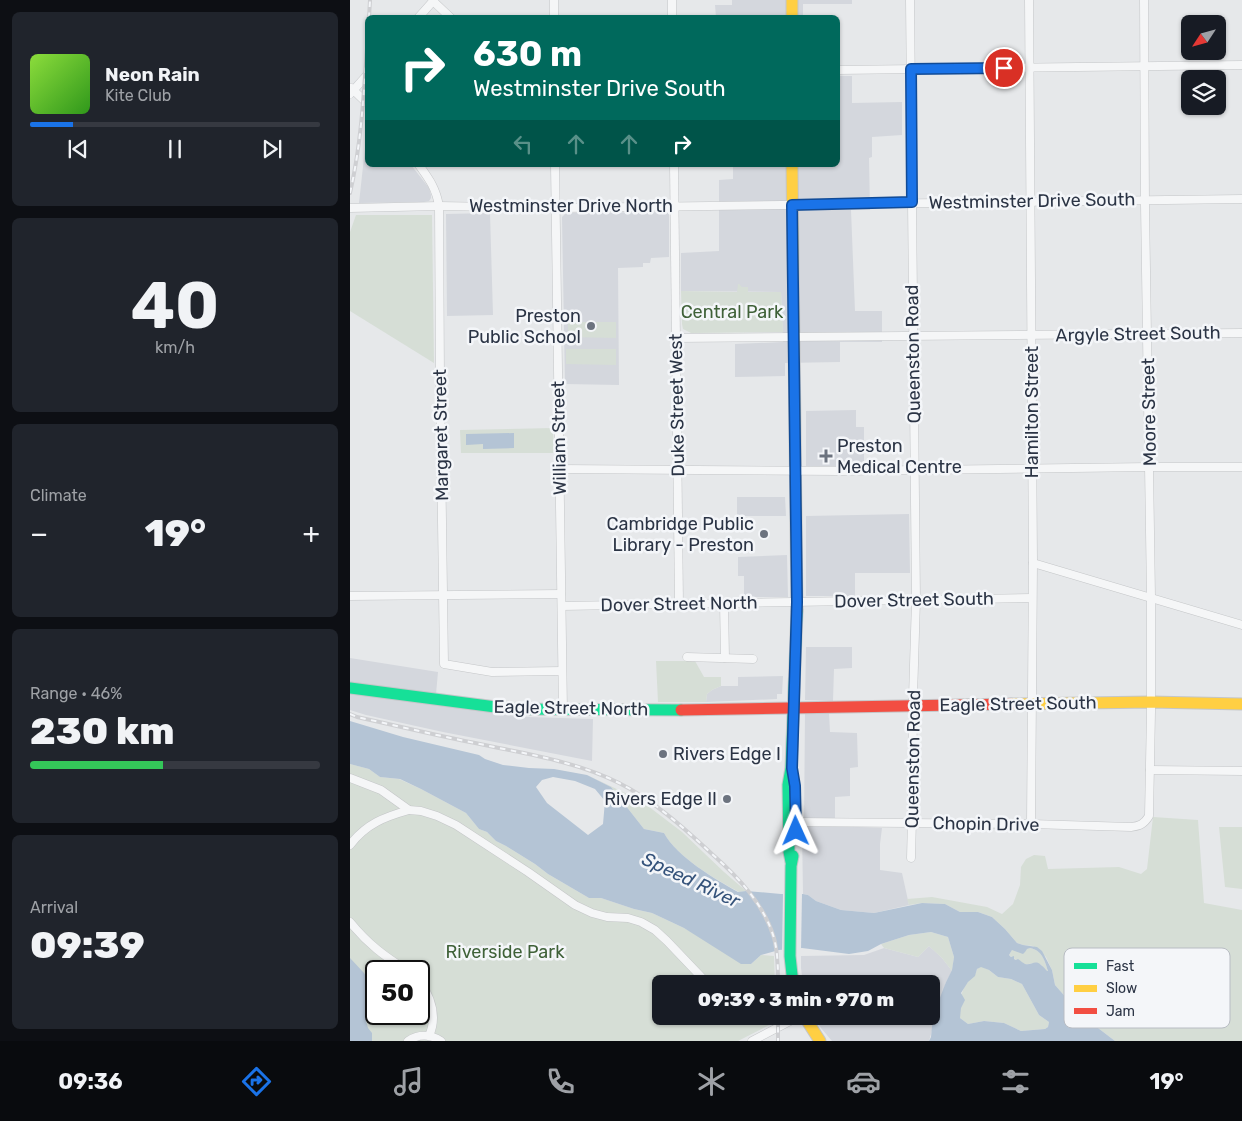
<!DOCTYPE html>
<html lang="en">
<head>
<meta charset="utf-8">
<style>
  :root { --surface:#171b24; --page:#20242c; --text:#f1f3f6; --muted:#9ea1a6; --line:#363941; --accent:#1a73e8 }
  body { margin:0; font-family:Rubik,sans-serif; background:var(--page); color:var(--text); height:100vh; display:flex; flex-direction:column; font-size:19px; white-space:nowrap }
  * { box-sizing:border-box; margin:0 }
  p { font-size:16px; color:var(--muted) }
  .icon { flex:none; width:28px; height:28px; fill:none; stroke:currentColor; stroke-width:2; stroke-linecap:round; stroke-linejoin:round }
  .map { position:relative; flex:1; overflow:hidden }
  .details { display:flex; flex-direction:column; gap:12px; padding:12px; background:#0d0f14; width:350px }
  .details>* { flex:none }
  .guide { position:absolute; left:15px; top:15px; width:475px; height:152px; border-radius:8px; box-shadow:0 1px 4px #0004; background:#00695c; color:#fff; overflow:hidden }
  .needle { width:32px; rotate:234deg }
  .controls { position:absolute; left:831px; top:15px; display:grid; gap:10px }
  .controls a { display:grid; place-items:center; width:45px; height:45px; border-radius:8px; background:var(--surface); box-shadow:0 1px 4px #0004; font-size:25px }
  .speed { position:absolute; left:15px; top:960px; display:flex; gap:10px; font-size:25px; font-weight:700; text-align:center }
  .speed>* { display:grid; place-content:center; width:65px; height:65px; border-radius:50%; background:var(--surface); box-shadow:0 1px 4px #0004; line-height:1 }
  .speed .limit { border:2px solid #111; border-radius:8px; background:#fff; color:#111 }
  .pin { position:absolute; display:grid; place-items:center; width:42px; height:42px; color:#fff; margin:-21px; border:2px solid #fff; border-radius:50%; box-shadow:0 1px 5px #0007 }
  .me { position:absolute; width:55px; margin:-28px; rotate:359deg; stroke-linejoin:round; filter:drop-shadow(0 0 4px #0008) }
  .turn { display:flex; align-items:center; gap:18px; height:105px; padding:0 25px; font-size:22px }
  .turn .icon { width:65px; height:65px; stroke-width:2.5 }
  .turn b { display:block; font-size:35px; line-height:42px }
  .lanes { display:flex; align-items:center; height:48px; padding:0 25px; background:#0003; justify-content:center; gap:25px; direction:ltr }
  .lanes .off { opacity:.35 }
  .big { font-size:38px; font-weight:800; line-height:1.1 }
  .details .card { flex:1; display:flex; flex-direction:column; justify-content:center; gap:8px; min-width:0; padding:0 18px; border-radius:8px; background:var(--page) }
  .details .dial { align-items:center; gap:0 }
  .dial b { font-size:65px; line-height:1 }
  .song { display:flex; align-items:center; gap:15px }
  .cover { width:60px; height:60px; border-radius:8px; background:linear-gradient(135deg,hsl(90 70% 55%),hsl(110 70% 35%)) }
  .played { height:5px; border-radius:2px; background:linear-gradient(90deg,var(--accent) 15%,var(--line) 15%) }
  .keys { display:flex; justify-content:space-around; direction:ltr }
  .heat { display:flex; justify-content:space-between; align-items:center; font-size:28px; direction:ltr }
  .charge { height:8px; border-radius:4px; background:linear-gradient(90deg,#34c759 46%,var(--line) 0) }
  .trip { position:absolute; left:302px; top:975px; width:288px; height:50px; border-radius:8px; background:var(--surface); box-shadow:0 1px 4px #0004; font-weight:800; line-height:50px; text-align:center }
  .tab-bar { display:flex; height:80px; justify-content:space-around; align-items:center; background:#090b0e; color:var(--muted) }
  .tab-bar .icon { width:35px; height:35px }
  .tab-bar .on { color:var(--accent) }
  .tab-bar b { font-size:22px; color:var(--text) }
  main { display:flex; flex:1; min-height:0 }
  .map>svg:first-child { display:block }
  .built { fill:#d4d7dd }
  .green { fill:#d6ded6; fill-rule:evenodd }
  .water { fill:#b4c4d5; fill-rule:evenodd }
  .pier { fill:#e6e8ea }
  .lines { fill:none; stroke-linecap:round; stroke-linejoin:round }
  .street-casing { stroke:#c4c6c8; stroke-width:9 }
  .fast-casing { stroke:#c4c6c8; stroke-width:13 }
  .slow-casing { stroke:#c4c6c8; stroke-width:13 }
  .jam-casing { stroke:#c4c6c8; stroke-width:13 }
  .street { stroke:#f5f6f7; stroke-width:8 }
  .fast { stroke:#16e098; stroke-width:11 }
  .slow { stroke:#ffcf43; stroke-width:11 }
  .jam { stroke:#f24e42; stroke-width:11 }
  .rail-casing { stroke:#cecfd2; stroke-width:4 }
  .rail { stroke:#f4f6f9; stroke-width:2; stroke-dasharray:5.5; stroke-linecap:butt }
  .route-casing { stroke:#114b97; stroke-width:12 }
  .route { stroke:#1a73e8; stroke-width:9 }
  .poi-dot { fill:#6c737f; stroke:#f4f6f9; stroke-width:2 }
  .labels { text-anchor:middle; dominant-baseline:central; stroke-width:5; stroke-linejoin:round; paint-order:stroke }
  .street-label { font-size:18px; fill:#2b3445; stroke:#f4f6f9 }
  .park-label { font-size:18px; fill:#3f6138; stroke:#f4f6f9 }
  .poi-label { font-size:18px; fill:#2b3445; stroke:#f4f6f9; text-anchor:end }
  .water-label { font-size:19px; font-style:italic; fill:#34527a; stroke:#f4f6f9 }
  .key { fill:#f4f6f9; stroke:#b8bcc3; stroke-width:1 }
  .key-label { font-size:14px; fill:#2b3445 }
</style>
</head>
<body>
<main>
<section class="details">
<div class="card">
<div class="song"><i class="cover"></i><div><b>Neon Rain</b><p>Kite Club</p></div></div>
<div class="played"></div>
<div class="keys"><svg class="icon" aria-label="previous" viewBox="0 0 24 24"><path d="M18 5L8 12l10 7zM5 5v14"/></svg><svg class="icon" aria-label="pause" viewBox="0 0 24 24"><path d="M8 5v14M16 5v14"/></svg><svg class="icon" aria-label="next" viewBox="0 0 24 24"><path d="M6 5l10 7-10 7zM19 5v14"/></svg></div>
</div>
<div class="card dial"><b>40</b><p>km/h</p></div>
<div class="card"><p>Climate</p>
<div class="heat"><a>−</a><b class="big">19°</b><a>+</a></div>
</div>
<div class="card"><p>Range · 46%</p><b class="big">230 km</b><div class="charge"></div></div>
<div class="card"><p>Arrival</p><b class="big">09:39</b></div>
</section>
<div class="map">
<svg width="892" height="1041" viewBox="0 0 892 1041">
  <rect width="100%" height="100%" fill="#e6e8ea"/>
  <g class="built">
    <path d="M382,0H502V4H453V18L366,17L365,5H382Z"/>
    <path d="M488,76H502V103L552,102V135L522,137V157L519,158L520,210H501L505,311H532V342H490V362L435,363V376L385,377V344L433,342L431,292L331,291V253L369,251V180L383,179V165H488Z"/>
    <path d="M17,130L18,165H61L79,188L81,195V198L79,201L74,202L9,203Z"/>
    <path d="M317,212L319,214V257L301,258L300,263H293V267L268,268L269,385L215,384L212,217L216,213Z"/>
    <path d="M140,213L143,315L97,316L96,214Z"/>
    <path d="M506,410V427H514V466H456V411Z"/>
    <path d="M387,497H435L436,516H387Z"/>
    <path d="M559,514L560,573H505V596H456V516Z"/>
    <path d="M437,555L438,597H394V576H388V557Z"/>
    <path d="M456,647H502V668L484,669L483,701L455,700Z"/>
    <path d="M0,658L88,672L85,705L178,717L243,719L242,761L93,732L16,715L0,710Z"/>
    <path d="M433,676L432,694H427V699L356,702L357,694L362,690L371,686H388V677Z"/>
    <path d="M455,713H479L480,732L507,733L508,767L500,768V796L485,797V826L532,828L530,844V870L552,873L559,905L524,913L491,910L466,901L458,895L453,894L452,830L454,827Z"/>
    <path d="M579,946L592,958L602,971L596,982L579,1041H482L471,1028L464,1016H581V984H453L451,968V956L514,955L534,948L568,957Z"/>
  </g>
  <g class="green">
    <path d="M6,215H82L84,363L0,311V232Z"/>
    <path d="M388,284H389L392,287H398V292H431L433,332L341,333L333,329L332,324L331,291L387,292Z"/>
    <path d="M218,322H266V338L218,337Z"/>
    <path d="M216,349H266V365L216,364Z"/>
    <path d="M203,428L204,453H111L110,430Z"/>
    <path d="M306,661H345L354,677H371V686L362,690L357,694L356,702H308Z"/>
    <path d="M0,764L19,769L30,777L49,779L71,789L116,813L129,829L137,832L146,841L156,846L185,864L198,874L239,898H251L284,909L302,913L334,928L401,964L411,955L424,956L425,984H311V1016H425V1022L388,1041H0ZM26,971H69V1014H26Z"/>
    <path d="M237,775L290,800L332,832L374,872L396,891L389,892C365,879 327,857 314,833L294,829L261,787Z"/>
    <path d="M803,817L848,820L854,903L892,910V1041H765L748,1028L719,1001L705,985L702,970L696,957L683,946L673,945L667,943L655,929L642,917L628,912H610L595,904L572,903L559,905L557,899L582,897L637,907L652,914L663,904L670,885L671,867L676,859L684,855L695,856L698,869L769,867L791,874L797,869Z"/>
    <path d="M869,827H892V889L875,887Z"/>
    <path d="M581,932L598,937L604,957L602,971L592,958L579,946L568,957L534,948L531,944L559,935Z"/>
    <path d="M680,948C692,950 695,961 698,971L697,972C695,970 694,967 691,965C685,961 680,965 674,964C669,962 663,958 659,955L662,950Z"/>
    <path d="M631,966L639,970L648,977L661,979L672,984L689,1015L699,1022L698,1027L695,1029L671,1031L654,1023L634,1021L618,1024L610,1018C611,1006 609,991 618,982C623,975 625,977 627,969Z"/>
  </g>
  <g class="water">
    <path d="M164,433V448L133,449V444L116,445V434Z"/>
    <path d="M0,721L53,737L129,755L135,759L153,765L179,768L204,769L237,775L261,787L294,829L314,833C327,857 365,879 388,892L396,891L431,894H453L458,895L466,901L491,910L524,913L572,903L595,904L610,912H628L642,917L655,929L667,943L673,945L687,947L692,951L702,970L705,985L719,1001L748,1028L765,1041H579L581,1037L583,1016L596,982L602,970L604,957L598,937L581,932L559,935L531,944L518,951L499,954L452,948L429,950L411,955L401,964H391L334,928L302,913L284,909L251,898H239L198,874L185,864L156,846L146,841L137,832L129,829L116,813L71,789L50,779L30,777L19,769L0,764ZM203,777L225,781L245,789L255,801L253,824L238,835L197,803L186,787L192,780ZM680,948C692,950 695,961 698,971H697C695,969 694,967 691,965C685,959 681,966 675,964C673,963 671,961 668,959L666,960L664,959V956L661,957L659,955L662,950L673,954L675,952L677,949ZM631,967L639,970L648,977L661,979L672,984L689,1015L699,1022L698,1027L695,1029L671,1031L654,1023L634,1021L618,1024L610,1018L611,1008L615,1000L611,993L618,982L625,976L627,969Z"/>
    <path d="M0,958L14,973L22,987L25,1013L19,1016L16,1021L18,1028L22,1033V1041H0Z"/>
  </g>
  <path class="pier" d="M433,893H452L451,951L432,953Z"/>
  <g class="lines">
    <g class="street-casing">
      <g id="street">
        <path d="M204,0V18"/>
        <path d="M322,0V18"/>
        <path d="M560,0L566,600L563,697L562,819L561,858"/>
        <path d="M679,0L683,563L681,824"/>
        <path d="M83,1L101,18"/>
        <path d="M68,18L84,0"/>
        <path d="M488,70L892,65"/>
        <path d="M1,88L18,104"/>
        <path d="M0,94L18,74"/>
        <path d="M69,165C79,179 86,188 89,206L90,379L94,664L142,672L212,671"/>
        <path d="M205,165L213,711"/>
        <path d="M324,165L329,604"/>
        <path d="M0,208L89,206L213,208L892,199"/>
        <path d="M326,338L892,333"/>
        <path d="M210,469L490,471L799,467H892"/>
        <path d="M683,563L892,625"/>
        <path d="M0,596L211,594"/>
        <path d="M374,603L375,658"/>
        <path d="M212,606L682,598"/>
        <path d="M337,657L403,659"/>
        <path d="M800,770L892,771"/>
        <path d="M0,778L31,790L59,810L71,811L87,816L106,825L178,872L225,905L242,913L257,917L278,918L291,922L305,930L317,941L358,984"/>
        <path d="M446,822L681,824L781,827C790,826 794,824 799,816L801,712V597L795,205L794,0"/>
        <path d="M0,845C16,824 34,817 59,810"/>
        <path d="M0,922C18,944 34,956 58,971"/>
        <path d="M69,980C81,997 88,1016 79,1036"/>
        <path d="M58,1041C68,1034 80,1034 91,1041"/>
        <path d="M402,1041L444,1019L453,1016"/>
      </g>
    </g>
    <g class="fast-casing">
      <g id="fast">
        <path d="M0,688L161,709L331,710"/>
        <path d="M443,856L441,866L440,956L443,984"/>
        <path d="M441,862L439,852L438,785L441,768L447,611"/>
      </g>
    </g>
    <g class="slow-casing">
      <g id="slow">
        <path d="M442,0V18"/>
        <path d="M442,165L447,611"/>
        <path d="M661,704L801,702L892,704"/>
        <path d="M454,1016L470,1041"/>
      </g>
    </g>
    <g class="jam-casing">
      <path id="jam" d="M331,710L661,704"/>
    </g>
    <use href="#street" class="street"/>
    <use href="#fast" class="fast"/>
    <use href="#slow" class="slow"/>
    <use href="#jam" class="jam"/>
    <g class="rail-casing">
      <g id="rail">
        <path d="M19,18L20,0"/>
        <path d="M0,193C12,141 14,88 18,35"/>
        <path d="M0,714L7,717C48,726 89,736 130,744C176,754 225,761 269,783C303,800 334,828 362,854C388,877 414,904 424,938C428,953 428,969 428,984"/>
        <path d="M428,1016V1041"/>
      </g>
    </g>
    <use href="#rail" class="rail"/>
  </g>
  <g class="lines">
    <g class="route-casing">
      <path id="route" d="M446,831L445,786L442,768L447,602L442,205L562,202L561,69L654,68"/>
    </g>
    <use href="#route" class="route"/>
  </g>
  <g class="poi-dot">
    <circle cx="241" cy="326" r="5"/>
    <path d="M473.5 448.5h5v5h5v5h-5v5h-5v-5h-5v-5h5z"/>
    <circle cx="414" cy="534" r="5"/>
    <circle cx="313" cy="754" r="5"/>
    <circle cx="377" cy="799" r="5"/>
  </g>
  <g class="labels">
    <g class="street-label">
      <text transform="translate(682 201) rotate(-1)">Westminster Drive South</text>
      <text x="221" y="206">Westminster Drive North</text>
      <text transform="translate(788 334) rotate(-1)">Argyle Street South</text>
      <text transform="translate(563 354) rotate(-91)">Queenston Road</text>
      <text transform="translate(327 405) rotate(-91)">Duke Street West</text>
      <text transform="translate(682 412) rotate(-90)">Hamilton Street</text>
      <text transform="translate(799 412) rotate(-91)">Moore Street</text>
      <text transform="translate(91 435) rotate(-91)">Margaret Street</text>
      <text transform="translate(209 438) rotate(-91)">William Street</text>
      <text transform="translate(564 600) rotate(-1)">Dover Street South</text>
      <text transform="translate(329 604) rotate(-1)">Dover Street North</text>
      <text transform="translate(668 704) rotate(-1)">Eagle Street South</text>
      <text transform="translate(221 708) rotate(1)">Eagle Street North</text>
      <text transform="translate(563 759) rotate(-89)">Queenston Road</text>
      <text transform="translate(636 824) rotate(1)">Chopin Drive</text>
    </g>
    <g class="park-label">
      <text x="382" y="312">Central Park</text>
      <text x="155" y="952">Riverside Park</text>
    </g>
    <g class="poi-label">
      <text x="231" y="316">Preston<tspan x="231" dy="21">Public School</tspan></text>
      <text x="487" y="446" text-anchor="start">Preston<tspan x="487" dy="21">Medical Centre</tspan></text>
      <text x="404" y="524">Cambridge Public<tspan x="404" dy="21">Library - Preston</tspan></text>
      <text x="323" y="754" text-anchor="start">Rivers Edge I</text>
      <text x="367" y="799">Rivers Edge II</text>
    </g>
    <g class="water-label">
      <text transform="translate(341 880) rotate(25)">Speed River</text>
    </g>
  </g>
  <rect x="714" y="948" width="166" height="80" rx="8" class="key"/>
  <rect x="724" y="963" width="23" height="6" fill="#16e098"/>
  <rect x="724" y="985" width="23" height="7" fill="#ffcf43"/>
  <rect x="724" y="1008" width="23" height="6" fill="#f24e42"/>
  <g class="key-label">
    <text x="756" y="971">Fast</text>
    <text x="756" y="993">Slow</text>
    <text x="756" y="1016">Jam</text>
  </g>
</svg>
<div class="controls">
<a><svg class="needle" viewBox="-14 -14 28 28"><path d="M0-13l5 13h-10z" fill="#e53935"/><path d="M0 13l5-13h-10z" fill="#9ea1a6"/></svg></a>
<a><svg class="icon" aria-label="layers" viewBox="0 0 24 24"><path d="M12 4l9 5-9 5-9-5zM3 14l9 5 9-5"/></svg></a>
</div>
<div class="speed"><div class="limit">50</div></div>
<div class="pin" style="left:654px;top:68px;background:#d93025"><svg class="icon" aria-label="arrive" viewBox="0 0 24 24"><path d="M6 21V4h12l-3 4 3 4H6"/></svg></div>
<svg class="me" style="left:446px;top:831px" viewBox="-20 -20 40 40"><path d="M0-17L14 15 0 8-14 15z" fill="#1a73e8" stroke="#fff" stroke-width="4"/></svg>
<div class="trip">09:39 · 3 min · 970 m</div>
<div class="guide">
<div class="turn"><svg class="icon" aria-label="right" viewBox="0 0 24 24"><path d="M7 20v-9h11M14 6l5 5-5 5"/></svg><div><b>630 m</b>Westminster Drive South</div></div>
<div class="lanes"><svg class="icon off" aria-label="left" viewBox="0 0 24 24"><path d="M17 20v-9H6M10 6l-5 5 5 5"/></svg><svg class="icon off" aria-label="ahead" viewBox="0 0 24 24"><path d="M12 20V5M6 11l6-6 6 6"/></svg><svg class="icon off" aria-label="ahead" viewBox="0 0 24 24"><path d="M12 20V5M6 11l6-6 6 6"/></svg><svg class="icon" aria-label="right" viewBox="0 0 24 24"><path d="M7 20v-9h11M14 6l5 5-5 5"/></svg></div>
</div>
</div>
</main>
<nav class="tab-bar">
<b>09:36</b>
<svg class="icon on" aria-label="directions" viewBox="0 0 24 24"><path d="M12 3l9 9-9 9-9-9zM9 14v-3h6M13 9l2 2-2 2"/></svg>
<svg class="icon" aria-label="music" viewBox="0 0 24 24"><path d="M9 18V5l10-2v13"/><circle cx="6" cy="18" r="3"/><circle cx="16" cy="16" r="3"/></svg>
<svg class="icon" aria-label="phone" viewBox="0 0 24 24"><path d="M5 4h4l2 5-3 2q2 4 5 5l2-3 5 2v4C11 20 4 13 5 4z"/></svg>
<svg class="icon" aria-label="climate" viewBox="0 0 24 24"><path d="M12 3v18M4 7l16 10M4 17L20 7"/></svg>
<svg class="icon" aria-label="car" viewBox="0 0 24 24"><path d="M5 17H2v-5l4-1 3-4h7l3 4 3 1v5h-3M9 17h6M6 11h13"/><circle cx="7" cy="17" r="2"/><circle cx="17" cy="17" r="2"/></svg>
<svg class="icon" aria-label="filters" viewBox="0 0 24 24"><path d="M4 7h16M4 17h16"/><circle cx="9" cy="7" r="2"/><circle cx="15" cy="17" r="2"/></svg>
<b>19°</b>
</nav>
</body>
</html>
